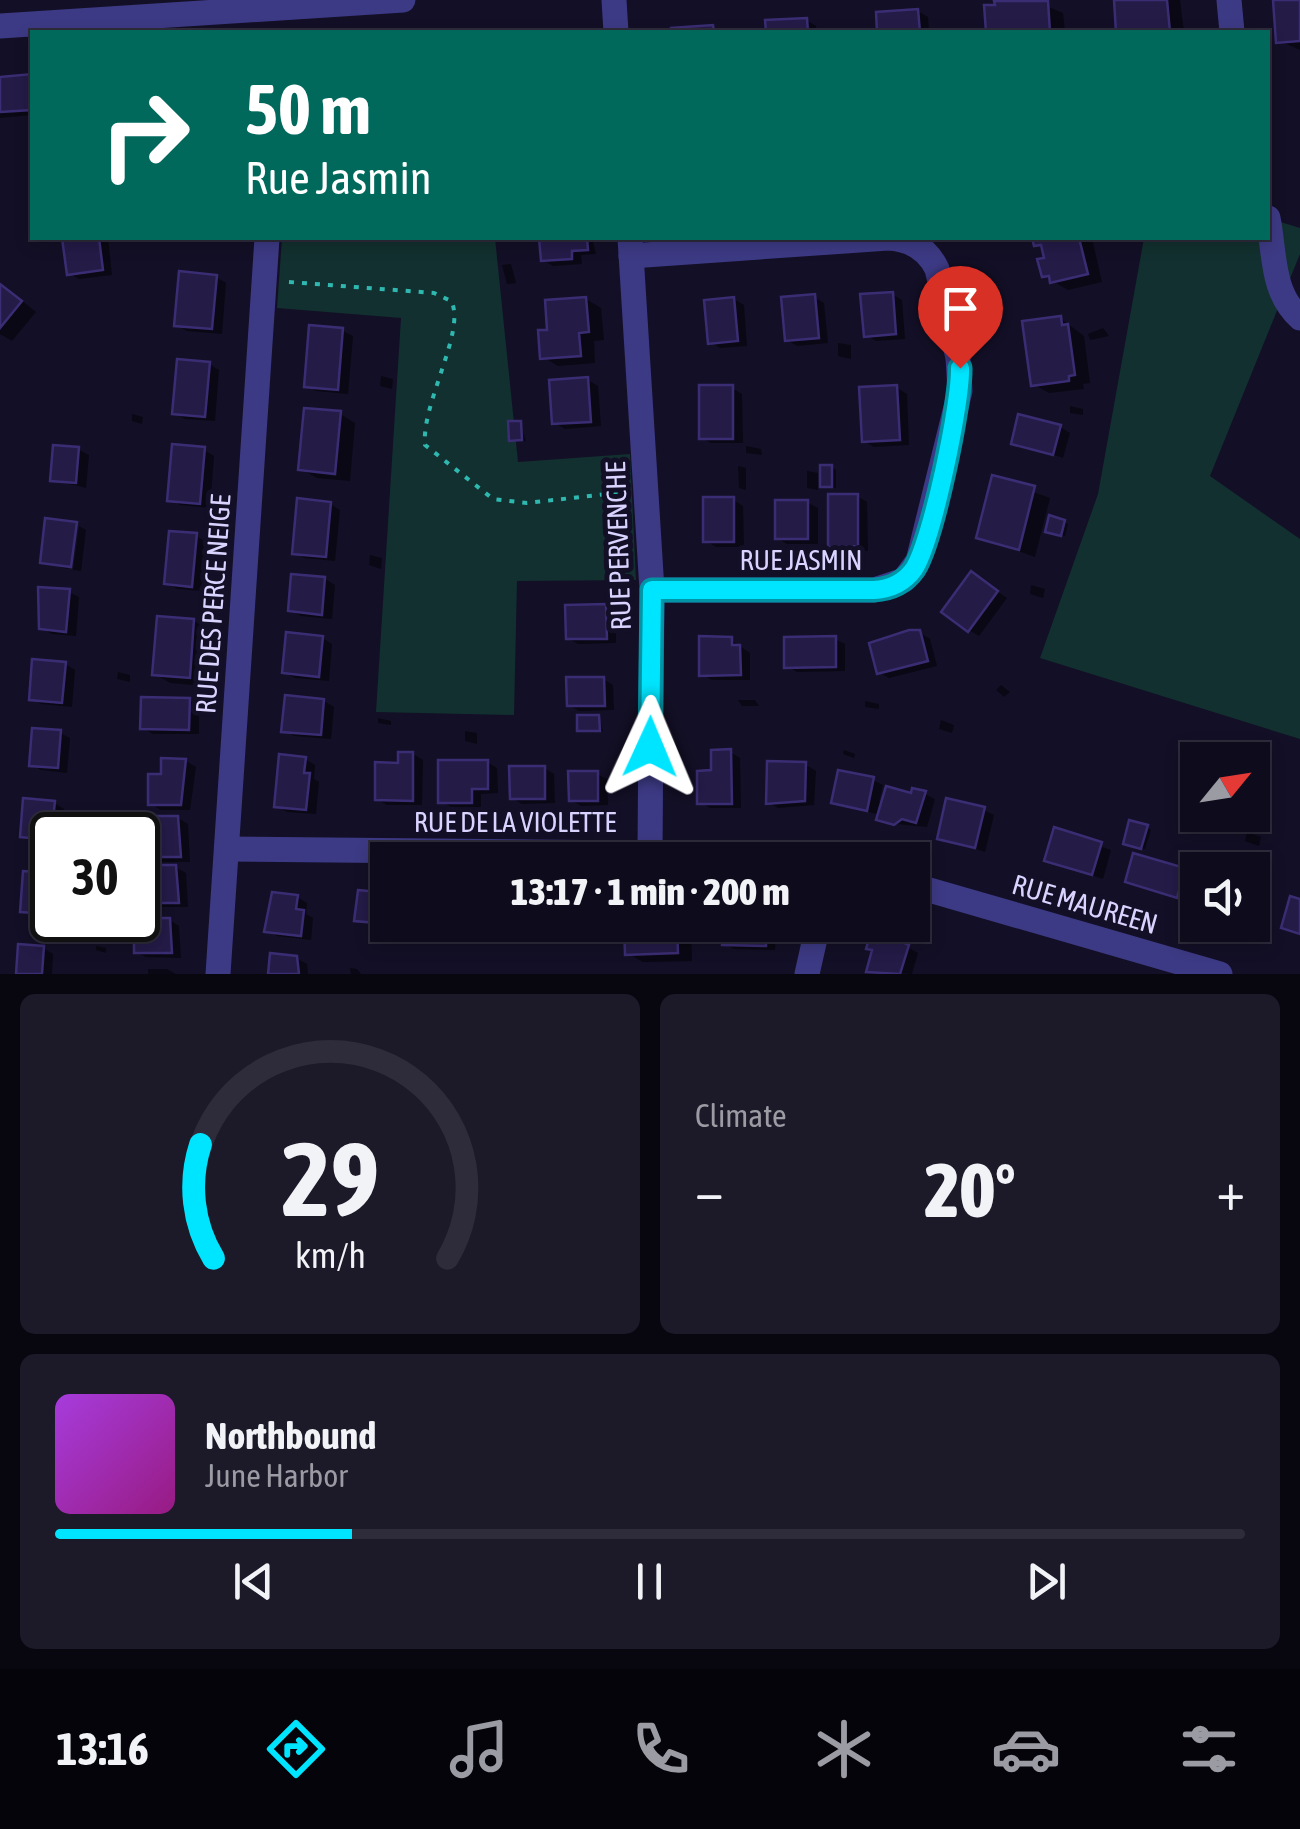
<!DOCTYPE html>
<html lang="en">
<head>
<meta charset="utf-8">
<style>
  :root { --surface:#0e0b1c; --page:#1c1929; --text:#f1f3f6; --muted:#9b9ba3; --line:#2e2b3b; --accent:#00e5ff }
  body { margin:0; font-family:"Asap Condensed",sans-serif; background:var(--page); color:var(--text); height:100vh; display:flex; flex-direction:column; font-size:38px; white-space:nowrap }
  * { box-sizing:border-box; margin:0 }
  p { font-size:32px; color:var(--muted) }
  .icon { flex:none; width:55px; height:55px; fill:none; stroke:currentColor; stroke-width:2; stroke-linecap:round; stroke-linejoin:round }
  .map { position:relative; height:974px; overflow:hidden }
  .drawer { display:flex; flex-direction:column; gap:20px; padding:20px; background:#08060f; flex:1 }
  .drawer>* { flex:none }
  .top-card { position:absolute; left:30px; top:30px; width:1240px; height:210px; border-radius:0px; box-shadow:0 5px 15px #0003,0 0 0 2px var(--line); background:#00695c; color:#fff; overflow:hidden }
  .needle { width:65px; rotate:60deg }
  .tools { position:absolute; left:1180px; top:742px; display:grid; gap:20px }
  .tools a { display:grid; place-items:center; width:90px; height:90px; border-radius:0px; background:var(--surface); box-shadow:0 5px 15px #0003,0 0 0 2px var(--line); font-size:50px }
  .speed { position:absolute; left:30px; top:812px; display:flex; gap:20px; font-size:50px; font-weight:700; text-align:center }
  .speed>* { display:grid; place-content:center; width:130px; height:130px; border-radius:50%; background:var(--surface); box-shadow:0 5px 15px #0003,0 0 0 2px var(--line); line-height:1 }
  .speed .limit { border:5px solid #111; border-radius:15px; background:#fff; color:#111 }
  .pin { position:absolute; display:grid; place-items:center; width:85px; height:85px; color:#fff; margin:-102px -42px; border-radius:50% 50% 50% 0; rotate:-45deg; box-shadow:0 0 10px #0007 }
  .pin .icon { rotate:45deg }
  .me { position:absolute; width:110px; margin:-55px; rotate:1deg; stroke-linejoin:round; filter:drop-shadow(0 0 8px #0008) }
  .turn { display:flex; align-items:center; gap:35px; height:210px; padding:0 50px; font-size:45px }
  .turn .icon { width:130px; height:130px; stroke-width:2.5 }
  .turn b { display:block; font-size:70px; line-height:85px }
  .big { font-size:75px; font-weight:800; line-height:1.1 }
  .drawer .tile { flex:1; display:flex; flex-direction:column; justify-content:center; gap:15px; min-width:0; padding:0 35px; border-radius:15px; background:var(--page) }
  .drawer .dial { align-items:center; gap:0 }
  .dial svg { height:260px; overflow:visible; fill:none; stroke:var(--line); stroke-width:7; stroke-linecap:round; text-anchor:middle }
  .dial text { fill:var(--text); stroke:none }
  .song { display:flex; align-items:center; gap:30px }
  .cover { width:120px; height:120px; border-radius:15px; background:linear-gradient(135deg,hsl(280 70% 55%),hsl(310 70% 35%)) }
  .played { height:10px; border-radius:5px; background:linear-gradient(90deg,var(--accent) 25%,var(--line) 25%) }
  .keys { display:flex; justify-content:space-around; direction:ltr }
  .heat { display:flex; justify-content:space-between; align-items:center; font-size:55px; direction:ltr }
  .drawer .tiles { flex:1; display:grid; gap:20px; grid-template-columns:1fr 1fr }
  .tile:last-child { grid-column:span 2 }
  .trip { position:absolute; left:370px; top:842px; width:560px; height:100px; border-radius:0px; background:var(--surface); box-shadow:0 5px 15px #0003,0 0 0 2px var(--line); font-weight:800; line-height:100px; text-align:center }
  .dock { display:flex; height:160px; justify-content:space-around; align-items:center; background:#06040b; color:var(--muted) }
  .dock .icon { width:70px; height:70px }
  .dock .active { color:var(--accent) }
  .dock b { font-size:45px; color:var(--text) }
  .map>svg:first-child { display:block }
  .green { fill:#12302f }
  .shadow { fill:#0007 }
  .building { fill:#241b47; stroke:#3b2d73; stroke-width:2.5 }
  .lines { fill:none; stroke-linecap:round; stroke-linejoin:round }
  .path { stroke:#2fb8b0; stroke-width:4; stroke-dasharray:5 8; stroke-linecap:butt }
  .street { stroke:#3d3a85; stroke-width:25 }
  .route-casing { stroke:#0095a6; stroke-width:25 }
  .route { stroke:#00e5ff; stroke-width:18 }
  .labels { text-anchor:middle; dominant-baseline:central; stroke-width:10; stroke-linejoin:round; paint-order:stroke }
  .street-label { font-size:28px; fill:#d9d4ff; stroke:#130f26 }
</style>
</head>
<body>
<div class="map">
<svg width="1300" height="974" viewBox="0 0 1300 974">
  <rect width="100%" height="100%" fill="#130f26"/>
  <g class="green">
    <path d="M1268,218L1300,228V254L1210,476L1300,539V739L1040,658L1098,494L1144,238H1268Z"/>
    <path d="M282,238H495L518,462L630,454L636,580L517,581L514,715L376,712L401,318L277,308Z"/>
  </g>
  <g class="shadow">
    <path d="M1117,0H1180L1184,32H1119Z"/>
    <path d="M1275,0H1300V50L1279,41Z"/>
    <path d="M1034,1L1063,13L1065,32H988L986,8Z"/>
    <path d="M918,11L928,17L929,32H880L878,14Z"/>
    <path d="M806,20L816,26L817,32H768L767,23Z"/>
    <path d="M32,76V115L0,118V79Z"/>
    <path d="M65,238H108L112,275L79,279L69,273Z"/>
    <path d="M541,238H592L596,254L581,255L582,264L553,266L543,260Z"/>
    <path d="M1037,238H1092L1102,282L1068,290L1044,276L1048,260Z"/>
    <path d="M511,264L516,283L507,284L502,265Z"/>
    <path d="M216,277L226,283L222,334L187,331L176,325Z"/>
    <path d="M0,283L36,312L12,341L0,334Z"/>
    <path d="M892,294L902,300L905,339L876,341L866,335Z"/>
    <path d="M814,297L824,303L828,343L797,346L787,340Z"/>
    <path d="M586,299L601,308L604,340L594,341L595,363L558,366L543,357L550,332Z"/>
    <path d="M734,299L744,305L747,346L720,348L710,342Z"/>
    <path d="M1060,318L1084,336L1090,383L1083,384L1084,389L1049,393L1033,384Z"/>
    <path d="M1103,328L1109,336L1090,340L1088,334Z"/>
    <path d="M343,331L353,336L348,394L316,391L306,385Z"/>
    <path d="M838,343L851,345V359L838,356Z"/>
    <path d="M209,364L219,370L215,421L185,419L175,413Z"/>
    <path d="M381,376L393,379L392,389L380,386Z"/>
    <path d="M588,380L598,386L601,426L565,429L555,423Z"/>
    <path d="M732,388L742,394L743,443H711L701,437Z"/>
    <path d="M897,388L907,394L909,445L874,447L864,441Z"/>
    <path d="M1070,406L1083,409V415L1070,413Z"/>
    <path d="M132,414L143,417L142,424L132,421Z"/>
    <path d="M340,414L355,423L350,481L317,478L301,469Z"/>
    <path d="M520,423L526,441L516,442L512,439Z"/>
    <path d="M1060,427L1070,433L1063,458L1014,442Z"/>
    <path d="M746,446L761,449L762,455L746,453Z"/>
    <path d="M79,450L89,455L86,488L53,480Z"/>
    <path d="M204,450L214,456L210,508L180,505L170,499Z"/>
    <path d="M738,466L746,468V490L739,488Z"/>
    <path d="M832,467L836,470V488H827L823,486Z"/>
    <path d="M807,471L818,473V490L807,488Z"/>
    <path d="M994,478L1050,498L1035,557L978,537Z"/>
    <path d="M857,496L867,502L868,551H841L831,545Z"/>
    <path d="M733,500L743,506L744,547H716L706,541Z"/>
    <path d="M808,503L818,508V544H787L777,538Z"/>
    <path d="M330,504L340,510L335,561L304,558L294,552Z"/>
    <path d="M47,521L77,525L68,569L42,562Z"/>
    <path d="M1064,522L1068,524L1065,536L1052,533Z"/>
    <path d="M79,526L86,530L81,571L73,570Z"/>
    <path d="M196,536L206,542L202,591L177,589L167,583Z"/>
    <path d="M370,555L382,558L381,569L369,565Z"/>
    <path d="M325,579L335,585L332,619L301,616L290,610Z"/>
    <path d="M981,580L1007,598L979,636L969,630Z"/>
    <path d="M1031,585L1045,589L1043,598L1030,594Z"/>
    <path d="M69,592L79,597L76,636L52,634L42,628Z"/>
    <path d="M606,607L616,613V643L578,644L568,638Z"/>
    <path d="M194,621L209,630L205,686L170,683L155,674Z"/>
    <path d="M920,633L930,639L937,666L889,678L879,672Z"/>
    <path d="M322,638L332,644L329,681L295,678L284,672Z"/>
    <path d="M835,639L845,644V671L797,672L787,666Z"/>
    <path d="M731,640L750,653V680H712L702,674Z"/>
    <path d="M65,664L75,670L72,707L41,704L31,698Z"/>
    <path d="M118,672L130,675V682L117,679Z"/>
    <path d="M603,679L613,685L614,710L579,711L569,705Z"/>
    <path d="M1001,685L1010,692L1004,697L996,690Z"/>
    <path d="M189,700L199,706V734H153L143,728Z"/>
    <path d="M738,700H755L759,706H742Z"/>
    <path d="M324,701L334,707L331,739L294,736L284,730Z"/>
    <path d="M865,701L879,704V709L865,707Z"/>
    <path d="M599,717L603,732L580,730Z"/>
    <path d="M378,718L391,721V725L378,723Z"/>
    <path d="M941,720L954,725L952,733L939,729Z"/>
    <path d="M465,731L477,733V744L465,741Z"/>
    <path d="M60,733L70,738L67,773L41,770L31,765Z"/>
    <path d="M844,750L855,754L854,758L843,754Z"/>
    <path d="M730,752L740,758L741,808H710L700,802Z"/>
    <path d="M413,754L423,760L422,805H387L377,799Z"/>
    <path d="M305,759L315,765L314,779L319,782L316,814L287,812L277,806Z"/>
    <path d="M186,761L196,767L190,810H161L151,804L163,777Z"/>
    <path d="M487,762L497,768L498,793L481,794V807H451L441,801Z"/>
    <path d="M806,765L816,771L814,805L778,808L768,802Z"/>
    <path d="M544,768L554,774L555,803L522,804L512,798Z"/>
    <path d="M597,774L607,779L608,805L581,806L571,800Z"/>
    <path d="M873,780L883,785L879,802L925,794L935,799L927,827L886,823L880,815L834,802Z"/>
    <path d="M54,803L64,809L62,835H52V843L22,836Z"/>
    <path d="M108,810L122,813V819L108,816Z"/>
    <path d="M984,810L994,815L985,852L940,838Z"/>
    <path d="M178,818L188,824L190,862H157L147,856L156,835Z"/>
    <path d="M1147,827L1151,830L1145,849L1130,845Z"/>
    <path d="M1055,830L1111,850L1103,879L1047,860Z"/>
    <path d="M1247,832L1261,837L1259,846L1245,841Z"/>
    <path d="M175,867L186,873L188,907H155L145,901Z"/>
    <path d="M1184,871L1194,876L1187,902L1128,881Z"/>
    <path d="M25,873L52,876V918L22,910Z"/>
    <path d="M1252,890L1267,897L1259,924L1252,922Z"/>
    <path d="M297,897L307,903L306,914L313,918L311,940L277,936L267,930Z"/>
    <path d="M357,919L410,925L409,942L388,940L378,934L379,926Z"/>
    <path d="M169,920L179,926L181,958L146,957L136,952L148,933Z"/>
    <path d="M422,925H469V932L433,935Z"/>
    <path d="M486,925H538V935L497,937L487,931Z"/>
    <path d="M574,925H620V928L582,929Z"/>
    <path d="M626,925H691L692,961L643,962L627,953Z"/>
    <path d="M717,925H765L776,935L775,950L734,949L724,943L725,928Z"/>
    <path d="M96,946L106,948V953L96,950Z"/>
    <path d="M907,947L918,953L912,974L869,971Z"/>
    <path d="M43,948L53,954L52,974H18Z"/>
    <path d="M296,958L307,964L308,974H271Z"/>
    <path d="M350,968L357,969L361,974H351Z"/>
    <path d="M148,969H167L176,974H148Z"/>
  </g>
  <g class="building">
    <path d="M1114,0H1167L1170,32H1116Z"/>
    <path d="M1273,0H1300V41L1276,43Z"/>
    <path d="M994,1H1048L1050,32H986L984,5H995Z"/>
    <path d="M918,9L920,32H877L876,12Z"/>
    <path d="M807,18L808,32H766L765,20Z"/>
    <path d="M713,25L714,32H671V28Z"/>
    <path d="M32,74V110L0,112V77Z"/>
    <path d="M62,238H99L103,270L67,275Z"/>
    <path d="M539,238H587L588,250L572,251V259L541,261Z"/>
    <path d="M1032,238H1079L1088,274L1050,283L1049,276L1042,277L1037,259L1044,258L1041,245L1034,246Z"/>
    <path d="M179,271L217,275L212,329L174,326Z"/>
    <path d="M0,284L22,301L0,328Z"/>
    <path d="M893,292L896,334L864,337L860,294Z"/>
    <path d="M815,294L819,338L785,341L781,297Z"/>
    <path d="M586,297L589,332L579,333L581,356L540,359L538,330H547L545,300Z"/>
    <path d="M734,297L738,341L708,344L704,300Z"/>
    <path d="M1061,316L1062,325L1068,324L1075,375L1069,376V381L1031,386L1022,321Z"/>
    <path d="M309,325L343,328L338,390L304,387Z"/>
    <path d="M177,359L210,362L205,417L172,414Z"/>
    <path d="M588,377L591,422L552,424L549,380Z"/>
    <rect x="699" y="385" width="34" height="54"/>
    <path d="M897,385L900,440L862,442L859,387Z"/>
    <path d="M304,408L341,411L335,474L298,470Z"/>
    <path d="M1018,414L1061,425L1053,455L1011,444Z"/>
    <path d="M508,421H521L522,440L509,441Z"/>
    <path d="M172,444L205,447L200,504L167,501Z"/>
    <path d="M53,445L79,447L76,483L50,481Z"/>
    <rect x="820" y="465" width="12" height="22"/>
    <path d="M992,475L1035,486L1019,550L976,538Z"/>
    <path d="M828,494H858V546L828,547Z"/>
    <rect x="703" y="497" width="31" height="45"/>
    <path d="M297,498L331,502L326,557L292,554Z"/>
    <rect x="775" y="500" width="33" height="39"/>
    <path d="M1049,515L1065,520L1061,536L1045,532Z"/>
    <path d="M45,518L77,522L71,567L40,563Z"/>
    <path d="M169,531L197,533L192,587L164,584Z"/>
    <path d="M971,571L998,591L968,632L941,612Z"/>
    <path d="M291,574L325,577L322,615L288,611Z"/>
    <path d="M38,587L70,589L66,632L39,629Z"/>
    <path d="M606,604L607,639H566L565,605Z"/>
    <path d="M157,616L194,619L190,678L152,675Z"/>
    <path d="M909,630H920L928,661L877,674L869,643Z"/>
    <path d="M286,632L323,636L319,677L282,673Z"/>
    <path d="M699,636L732,637V645H740L741,675L699,676Z"/>
    <path d="M836,636V667L784,668V637Z"/>
    <path d="M32,659L66,662L62,703L29,700Z"/>
    <path d="M566,677H604L605,706H567Z"/>
    <path d="M285,695L324,699L321,735L281,732Z"/>
    <path d="M141,697L190,698L189,730L140,729Z"/>
    <path d="M577,715H599L600,731H577Z"/>
    <path d="M32,728L61,730L58,768L29,766Z"/>
    <path d="M731,749L732,804H697V771L711,770V750Z"/>
    <path d="M398,752H413V801L375,800V762L398,763Z"/>
    <path d="M279,754L306,757L304,773H310L306,810L274,807Z"/>
    <path d="M161,758L186,759L181,805H148V774H161Z"/>
    <path d="M438,760H488V789H472V803H438Z"/>
    <path d="M767,761L806,762L805,801L766,804Z"/>
    <path d="M509,766H545V799H510Z"/>
    <path d="M838,770L874,777L867,811L831,803Z"/>
    <path d="M568,771H598V801H569Z"/>
    <path d="M886,786L911,793L912,788L926,791L916,823L902,819L894,825L876,820Z"/>
    <path d="M23,798L55,801L51,840L20,837Z"/>
    <path d="M946,798L985,807L975,848L937,839Z"/>
    <path d="M154,816H178L181,857H144V833H154Z"/>
    <path d="M1129,820L1148,825L1141,849L1123,844Z"/>
    <path d="M1054,827L1102,842L1092,875L1044,861Z"/>
    <path d="M1133,853L1185,868L1177,898L1125,882Z"/>
    <path d="M150,865H176L179,903H143V877H150Z"/>
    <path d="M23,871L52,873L50,914L20,912Z"/>
    <path d="M358,890L388,893V925H400L399,938L375,935L377,923L354,921Z"/>
    <path d="M272,892L298,895L296,909L304,910L301,936L264,932Z"/>
    <path d="M1290,896L1300,899V934L1281,928Z"/>
    <path d="M145,918H170L172,953H134V930H145Z"/>
    <path d="M484,925H529V930L484,933Z"/>
    <path d="M624,925H677L678,953L625,955Z"/>
    <path d="M723,925L766,927V946L722,945Z"/>
    <path d="M872,928L909,945L900,974L866,972L872,950L866,949Z"/>
    <path d="M18,944L44,946L42,974H16Z"/>
    <path d="M270,953L297,956L299,974H268Z"/>
  </g>
  <g class="lines">
    <path class="path" d="M289,282L434,293L451,301C467,329 421,404 425,445L493,499L527,503L625,492"/>
    <g class="street">
      <path d="M614,0L616,32"/>
      <path d="M1229,0L1232,32"/>
      <path d="M0,26L403,0"/>
      <path d="M1268,218C1275,253 1271,292 1300,318"/>
      <path d="M630,238L652,590L650,852"/>
      <path d="M631,256L888,238C910,239 927,248 937,269L958,358L960,391L918,561L904,580L874,590H652"/>
      <path d="M227,849L736,854L802,860"/>
      <path d="M912,885L1220,974"/>
      <path d="M218,974L267,238"/>
      <path d="M807,974L818,925"/>
    </g>
  </g>
  <g class="lines">
    <g class="route-casing">
      <path id="route" d="M650,747L652,590H874C890,589 904,583 914,569C932,541 961,403 960,368"/>
    </g>
    <use href="#route" class="route"/>
  </g>
  <g class="labels">
    <g class="street-label">
      <text transform="translate(618 546) rotate(-92)">RUE PERVENCHE</text>
      <text x="801" y="560">RUE JASMIN</text>
      <text transform="translate(213 604) rotate(-86)">RUE DES PERCE NEIGE</text>
      <text x="515" y="822">RUE DE LA VIOLETTE</text>
      <text transform="translate(1085 904) rotate(16)">RUE MAUREEN</text>
    </g>
  </g>
</svg>
<div class="tools">
<a><svg class="needle" viewBox="-14 -14 28 28"><path d="M0-13l5 13h-10z" fill="#e53935"/><path d="M0 13l5-13h-10z" fill="#9b9ba3"/></svg></a>
<a><svg class="icon" aria-label="sound" viewBox="0 0 24 24"><path d="M4 9h4l5-4v14l-5-4H4zM17 9q2 3 0 6"/></svg></a>
</div>
<div class="speed"><div class="limit">30</div></div>
<div class="pin" style="left:960px;top:368px;background:#d93025"><svg class="icon" aria-label="arrive" viewBox="0 0 24 24"><path d="M6 21V4h12l-3 4 3 4H6"/></svg></div>
<svg class="me" style="left:650px;top:747px" viewBox="-20 -20 40 40"><path d="M0-17L14 15 0 8-14 15z" fill="#00e5ff" stroke="#fff" stroke-width="4"/></svg>
<div class="trip">13:17 · 1 min · 200 m</div>
<div class="top-card">
<div class="turn"><svg class="icon" aria-label="right" viewBox="0 0 24 24"><path d="M7 20v-9h11M14 6l5 5-5 5"/></svg><div><b>50 m</b>Rue Jasmin</div></div>
</div>
</div>
<section class="drawer">
<div class="tiles">
<div class="tile dial"><svg viewBox="0 0 100 80">
<path d="M14 69A42 42 0 1 1 86 69"/>
<path d="M14 69A42 42 0 0 1 10 34" stroke="#00e5ff"/>
<text x="50" y="56" font-size="32" font-weight="700">29</text>
<text x="50" y="72" font-size="11">km/h</text>
</svg></div>
<div class="tile"><p>Climate</p>
<div class="heat"><a>−</a><b class="big">20°</b><a>+</a></div>
</div>
<div class="tile">
<div class="song"><i class="cover"></i><div><b>Northbound</b><p>June Harbor</p></div></div>
<div class="played"></div>
<div class="keys"><svg class="icon" aria-label="previous" viewBox="0 0 24 24"><path d="M18 5L8 12l10 7zM5 5v14"/></svg><svg class="icon" aria-label="pause" viewBox="0 0 24 24"><path d="M8 5v14M16 5v14"/></svg><svg class="icon" aria-label="next" viewBox="0 0 24 24"><path d="M6 5l10 7-10 7zM19 5v14"/></svg></div>
</div>
</div>
</section>
<nav class="dock">
<b>13:16</b>
<svg class="icon active" aria-label="directions" viewBox="0 0 24 24"><path d="M12 3l9 9-9 9-9-9zM9 14v-3h6M13 9l2 2-2 2"/></svg>
<svg class="icon" aria-label="music" viewBox="0 0 24 24"><path d="M9 18V5l10-2v13"/><circle cx="6" cy="18" r="3"/><circle cx="16" cy="16" r="3"/></svg>
<svg class="icon" aria-label="phone" viewBox="0 0 24 24"><path d="M5 4h4l2 5-3 2q2 4 5 5l2-3 5 2v4C11 20 4 13 5 4z"/></svg>
<svg class="icon" aria-label="climate" viewBox="0 0 24 24"><path d="M12 3v18M4 7l16 10M4 17L20 7"/></svg>
<svg class="icon" aria-label="car" viewBox="0 0 24 24"><path d="M5 17H2v-5l4-1 3-4h7l3 4 3 1v5h-3M9 17h6M6 11h13"/><circle cx="7" cy="17" r="2"/><circle cx="17" cy="17" r="2"/></svg>
<svg class="icon" aria-label="filters" viewBox="0 0 24 24"><path d="M4 7h16M4 17h16"/><circle cx="9" cy="7" r="2"/><circle cx="15" cy="17" r="2"/></svg>
</nav>
</body>
</html>
